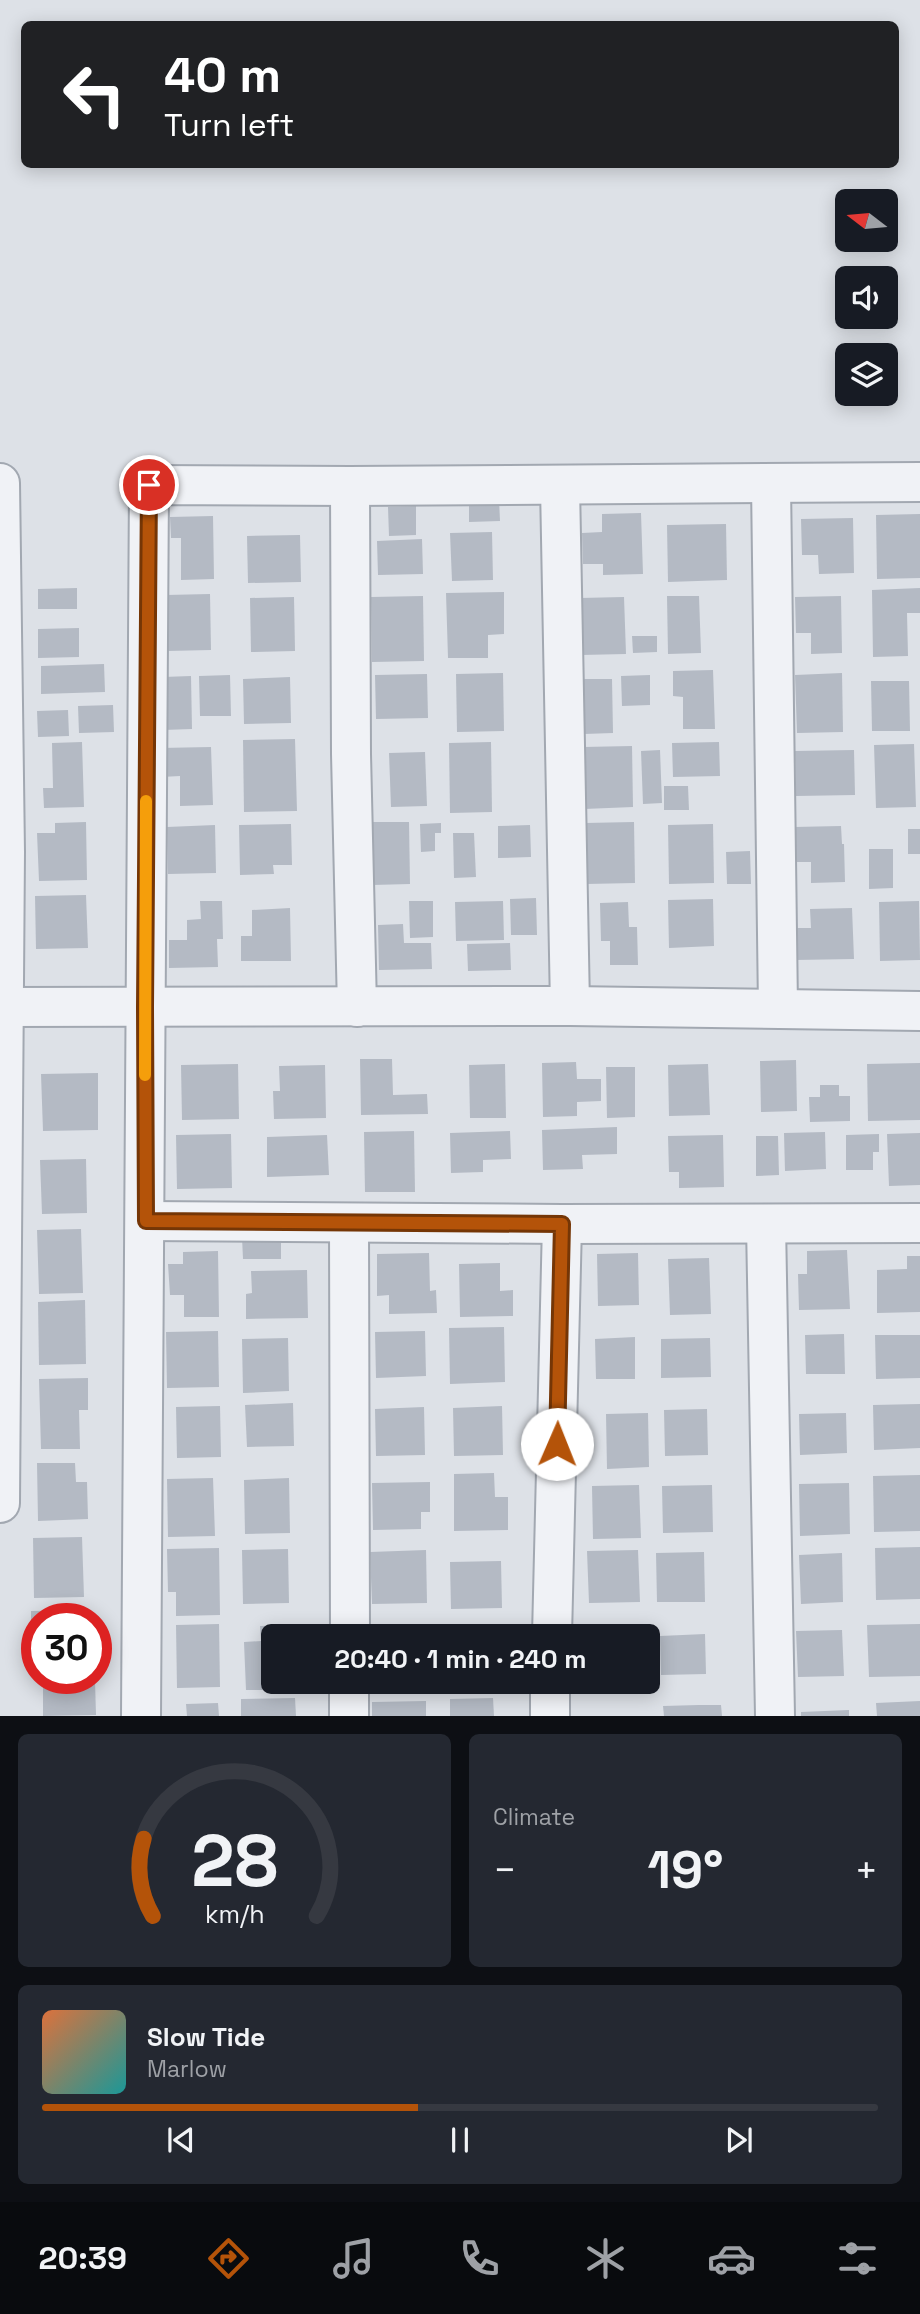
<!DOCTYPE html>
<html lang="en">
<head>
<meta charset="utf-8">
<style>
  :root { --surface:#171b24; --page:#242831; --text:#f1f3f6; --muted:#9ea1a6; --line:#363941; --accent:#b45309 }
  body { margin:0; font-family:"Space Grotesk",sans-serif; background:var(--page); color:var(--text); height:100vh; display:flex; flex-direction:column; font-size:26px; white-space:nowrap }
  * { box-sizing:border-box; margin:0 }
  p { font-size:23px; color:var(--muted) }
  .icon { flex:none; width:38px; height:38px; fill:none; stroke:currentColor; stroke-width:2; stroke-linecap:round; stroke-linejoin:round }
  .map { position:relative; height:1716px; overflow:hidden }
  .panel { display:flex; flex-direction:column; gap:18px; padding:18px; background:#0d0f14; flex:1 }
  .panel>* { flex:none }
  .guide { position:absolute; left:21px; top:21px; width:878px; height:147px; border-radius:10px; box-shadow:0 4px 18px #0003; background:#202124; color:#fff; overflow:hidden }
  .needle { width:46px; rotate:286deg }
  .fabs { position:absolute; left:835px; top:189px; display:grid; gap:14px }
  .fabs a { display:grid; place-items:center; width:63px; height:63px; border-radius:10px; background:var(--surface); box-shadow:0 4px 18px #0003; font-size:35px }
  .speed { position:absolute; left:21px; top:1603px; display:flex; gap:14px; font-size:35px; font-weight:700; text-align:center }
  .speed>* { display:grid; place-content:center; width:91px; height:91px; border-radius:50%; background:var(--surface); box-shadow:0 4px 18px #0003; line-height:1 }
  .speed .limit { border:10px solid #d22; background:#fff; color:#111 }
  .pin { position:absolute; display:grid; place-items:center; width:60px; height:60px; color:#fff; margin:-30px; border:4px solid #fff; border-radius:50%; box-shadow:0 2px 7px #0007 }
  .me { position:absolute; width:77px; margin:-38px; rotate:1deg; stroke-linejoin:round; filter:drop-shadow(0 0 5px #0008) }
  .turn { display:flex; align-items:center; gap:24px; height:147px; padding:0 28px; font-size:32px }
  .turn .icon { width:91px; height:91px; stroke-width:2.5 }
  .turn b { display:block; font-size:49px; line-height:60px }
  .big { font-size:52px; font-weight:700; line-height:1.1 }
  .panel .card { flex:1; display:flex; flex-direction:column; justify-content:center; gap:10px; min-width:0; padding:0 24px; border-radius:10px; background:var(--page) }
  .panel .dial { align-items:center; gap:0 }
  .dial svg { height:182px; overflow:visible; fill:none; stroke:var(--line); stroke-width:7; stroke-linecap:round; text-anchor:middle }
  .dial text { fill:var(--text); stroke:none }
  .song { display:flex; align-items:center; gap:21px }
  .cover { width:84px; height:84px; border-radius:10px; background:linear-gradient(135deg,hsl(20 70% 55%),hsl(180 70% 35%)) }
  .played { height:7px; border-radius:4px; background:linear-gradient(90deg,var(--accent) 45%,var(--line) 45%) }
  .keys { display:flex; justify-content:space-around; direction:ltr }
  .heat { display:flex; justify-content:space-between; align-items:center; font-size:38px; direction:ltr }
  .panel .tiles { flex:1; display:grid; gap:18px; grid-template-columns:1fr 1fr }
  .card:last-child { grid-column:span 2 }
  .trip { position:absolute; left:261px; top:1624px; width:399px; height:70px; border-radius:10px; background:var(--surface); box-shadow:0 4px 18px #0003; font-weight:700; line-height:70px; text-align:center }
  .dock { display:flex; height:112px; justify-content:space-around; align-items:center; background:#090b0e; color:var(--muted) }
  .dock .icon { width:49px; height:49px }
  .dock .selected { color:var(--accent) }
  .dock b { font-size:32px; color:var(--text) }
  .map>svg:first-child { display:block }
  .building { fill:#b4bac4 }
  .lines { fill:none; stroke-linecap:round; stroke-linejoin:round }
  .minor-casing { stroke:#a2a8b1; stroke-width:42 }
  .minor { stroke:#f0f2f6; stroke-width:38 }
  .route-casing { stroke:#753606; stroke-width:18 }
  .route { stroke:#b45309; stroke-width:12 }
  .slow { stroke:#f59e0b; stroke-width:12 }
</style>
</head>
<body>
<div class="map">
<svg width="920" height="1716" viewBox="0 0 920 1716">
  <rect width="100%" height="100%" fill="#dde1e7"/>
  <g class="building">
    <path d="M499,499L500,521L469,522V500Z"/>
    <path d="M416,506V535L389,536L388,507Z"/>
    <path d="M641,513L643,574L603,575V564H583L582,533L602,532V514Z"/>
    <path d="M920,514V578L877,579L876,515Z"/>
    <path d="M213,516L214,579L181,580V538H171L170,517Z"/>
    <path d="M853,518L854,573L819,574L818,555H802L801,519Z"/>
    <path d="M726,524L727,580L668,582L667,525Z"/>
    <path d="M492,532L493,580L452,581L450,533Z"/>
    <path d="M300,535L301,582L248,583L247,536Z"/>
    <path d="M422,539L423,574L378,575L377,541Z"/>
    <path d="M77,588V609H38V589Z"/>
    <path d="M920,588V613H907L908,656L873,657L872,590Z"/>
    <path d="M504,592V634L488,635V658H448L446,593Z"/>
    <path d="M210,594L211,650L167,651L166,595Z"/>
    <path d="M423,596L424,661L372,662L371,597Z"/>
    <path d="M667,596H699L701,653L668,654Z"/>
    <path d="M841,596L842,653L811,654V633H796L795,597Z"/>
    <path d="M294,597L295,651L251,652L250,598Z"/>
    <path d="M624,597L626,654L581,655L580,598Z"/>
    <path d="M79,628V657L38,658V629Z"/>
    <path d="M632,636H657V652L633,653Z"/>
    <path d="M104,664L105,692L41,694V666Z"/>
    <path d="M713,670L715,729H683V697L673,696V671Z"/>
    <path d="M503,673L504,731L457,732L456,674Z"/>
    <path d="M842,673L843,732L797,733L795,675Z"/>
    <path d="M427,674L428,718L376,719L375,675Z"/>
    <path d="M230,675L231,716H200L199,676Z"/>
    <path d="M650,675V705L622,706L621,676Z"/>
    <path d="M191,676L192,729L163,730V677Z"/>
    <path d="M290,677L291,723L244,724L243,679Z"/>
    <path d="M582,679H612L613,733L584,734Z"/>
    <path d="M871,681H909L910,731H872Z"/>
    <path d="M113,705L114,732L79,733L78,706Z"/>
    <path d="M68,710L69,736L38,737L37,711Z"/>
    <path d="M295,739L297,811L244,812L243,740Z"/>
    <path d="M82,742L84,807L44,808L43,788H53L52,743Z"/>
    <path d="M491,742L492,812L450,813L449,743Z"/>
    <path d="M719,742L720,776L673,777L672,743Z"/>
    <path d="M914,744L916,807L876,808L874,745Z"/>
    <path d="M632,746L633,807L584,809L583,747Z"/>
    <path d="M211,747L213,805L180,806V776L161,777L160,748Z"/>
    <path d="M660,750L662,803L643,804L641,751Z"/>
    <path d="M854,750L855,795L796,796L795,751Z"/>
    <path d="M425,752L427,806L391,807L389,753Z"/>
    <path d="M664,786H688L689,810H664Z"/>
    <path d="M86,822L87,880L39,881L37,833H55V823Z"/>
    <path d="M370,822H409L410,884L372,885Z"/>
    <path d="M634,822L635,883L586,884L585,823Z"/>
    <path d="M441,823V833H435V851L421,852L420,824Z"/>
    <path d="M291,824L292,865H273L274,874L240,875L239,825Z"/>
    <path d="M713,824L714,883L669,884L668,825Z"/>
    <path d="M215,825L216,873L168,874L167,827Z"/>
    <path d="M530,825L531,857L498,858V826Z"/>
    <path d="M841,826L842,844H844L845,882L811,883V862H795L794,827Z"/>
    <rect x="908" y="829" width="12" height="25"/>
    <path d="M453,833H474L476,877L454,878Z"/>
    <path d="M869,849H893V888L869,889Z"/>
    <path d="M750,851L751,884H727L726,852Z"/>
    <path d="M86,895L88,948L36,949L35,896Z"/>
    <path d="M536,898L537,935H511L510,899Z"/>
    <path d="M713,899L714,946L669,948L668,900Z"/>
    <path d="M200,901H222L223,939H217L218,967L169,968V940H187V920L201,919Z"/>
    <path d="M409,901H433V937L410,938Z"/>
    <path d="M503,901L504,940L456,941L455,902Z"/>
    <path d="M919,901L920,960L880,961L879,902Z"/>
    <path d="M628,902L629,927H637L638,965H610V941H601L600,903Z"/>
    <path d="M290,908L291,961H241V936H252V910Z"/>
    <path d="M852,908L854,959L795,960L794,928H811L810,909Z"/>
    <path d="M403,924L404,943H431L432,969L379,970L378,925Z"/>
    <path d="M510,943L511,970L468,971L467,944Z"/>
    <path d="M360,1059H392L393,1095L427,1094L428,1114L361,1115Z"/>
    <path d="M796,1060L797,1111L761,1112L760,1061Z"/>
    <path d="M576,1062L577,1079H601V1101L577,1102V1116L543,1117L542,1063Z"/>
    <path d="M920,1063V1120L868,1121L867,1064Z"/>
    <path d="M238,1064L239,1119L182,1120L181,1065Z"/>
    <path d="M505,1064L506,1118H470L469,1065Z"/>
    <path d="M708,1064L710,1115L669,1116L668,1065Z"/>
    <path d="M325,1065L326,1118L274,1119L273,1091H280L279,1066Z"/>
    <path d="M606,1067H635V1117L607,1118Z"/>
    <path d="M98,1073V1130L43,1131L41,1074Z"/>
    <path d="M820,1085H839V1096H850V1121L810,1122L809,1097H820Z"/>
    <path d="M617,1127V1154L582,1155L583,1169L543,1170L542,1130Z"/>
    <path d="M414,1131L415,1192H365L364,1132Z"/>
    <path d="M510,1131L511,1159L483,1160V1172L451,1173L450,1133Z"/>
    <path d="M825,1132L826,1169L785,1171L784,1133Z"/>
    <path d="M920,1133V1185L889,1186L887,1134Z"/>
    <path d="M231,1134L232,1188L177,1189L176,1135Z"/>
    <path d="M879,1134V1152H873V1170H846V1135Z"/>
    <path d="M327,1135L329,1175L267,1177V1137Z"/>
    <path d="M723,1135L724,1187L679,1188V1172H669L668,1136Z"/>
    <path d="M756,1136H778L779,1175L756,1176Z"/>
    <path d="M86,1159L87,1213L42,1214L40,1160Z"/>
    <path d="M81,1229L83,1293L39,1294L37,1230Z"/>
    <path d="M281,1236V1259H243L242,1237Z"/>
    <path d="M847,1250L850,1309L799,1310L798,1274H807V1251Z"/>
    <path d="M218,1251L219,1317H184V1295H170L168,1264H183V1252Z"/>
    <path d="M429,1253L430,1291L436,1290L437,1313L389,1314V1295L377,1296V1254Z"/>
    <path d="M638,1253L639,1305L598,1306L597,1254Z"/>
    <path d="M907,1256H920V1312L877,1313V1270L907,1269Z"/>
    <path d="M709,1258L711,1314L670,1315L668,1259Z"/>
    <path d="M500,1263V1291L513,1290V1316L460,1317L459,1264Z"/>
    <path d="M307,1270L308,1318L246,1319V1294L252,1293L251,1271Z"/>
    <path d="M85,1300L86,1364L39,1365L38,1302Z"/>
    <path d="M504,1327L505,1382L450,1384L449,1328Z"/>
    <path d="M218,1331L219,1387L167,1388L166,1332Z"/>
    <path d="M425,1331L426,1376L376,1378L375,1332Z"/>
    <path d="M844,1334L845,1374H806L805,1335Z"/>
    <path d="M875,1335H920V1378L876,1379Z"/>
    <path d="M635,1337V1379H596L595,1339Z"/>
    <path d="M288,1338L289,1391L243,1393L242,1339Z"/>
    <path d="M710,1338L711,1377L661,1378V1339Z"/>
    <path d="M88,1378V1410H79L80,1449H41L39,1379Z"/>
    <path d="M293,1403L294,1446L247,1447L245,1405Z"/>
    <path d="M920,1404V1448L874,1450L873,1405Z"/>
    <path d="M220,1406L221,1457L177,1458L176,1407Z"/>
    <path d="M502,1406L503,1455L454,1456L453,1408Z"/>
    <path d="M424,1407L425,1455L376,1456L375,1409Z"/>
    <path d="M707,1409L708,1455L665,1456L664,1410Z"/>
    <path d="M648,1413L649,1467L607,1469L606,1414Z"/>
    <path d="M846,1413L847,1453L800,1455L799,1414Z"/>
    <path d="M37,1463H75L76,1482H87L88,1519L38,1521Z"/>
    <path d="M494,1473L495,1497H508V1530L454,1531V1474Z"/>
    <path d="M920,1475V1531L874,1532L873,1476Z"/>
    <path d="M213,1478L215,1536L168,1537L167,1479Z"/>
    <path d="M289,1478L290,1533L245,1534L244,1480Z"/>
    <path d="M430,1482V1512H421V1529L373,1530L372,1483Z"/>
    <path d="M849,1483L850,1534L800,1536L799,1484Z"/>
    <path d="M639,1485L641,1538L593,1539L592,1486Z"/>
    <path d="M712,1485L713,1532L663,1533L662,1486Z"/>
    <path d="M82,1537L84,1597L34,1598L33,1538Z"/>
    <path d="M920,1547V1599L876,1600L875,1548Z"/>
    <path d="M219,1548L220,1615L176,1616V1592H168L167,1549Z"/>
    <path d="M288,1549L289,1603L243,1604L242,1550Z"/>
    <path d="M426,1550L427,1603L372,1604L370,1552Z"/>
    <path d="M638,1550L640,1602L589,1603L587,1551Z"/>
    <path d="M704,1552L705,1602H657L656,1553Z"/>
    <path d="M842,1553L843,1602L801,1604L799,1555Z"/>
    <path d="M501,1561L502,1608L451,1609L450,1562Z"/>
    <path d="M85,1610V1619H37V1661H31V1611Z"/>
    <path d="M219,1624L220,1687L177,1688L176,1625Z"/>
    <path d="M920,1624V1676L869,1677L867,1625Z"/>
    <path d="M292,1625V1636H273V1682H294V1690H246L244,1642L261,1641L260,1626Z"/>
    <path d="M427,1625V1636H369V1626Z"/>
    <path d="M496,1628V1636H450L449,1629Z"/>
    <path d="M634,1630V1636H592V1631Z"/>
    <path d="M842,1630L844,1676L798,1677L796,1631Z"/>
    <path d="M705,1634L706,1674L661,1675L660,1636Z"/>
    <path d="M95,1681L96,1715L43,1716V1682Z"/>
    <path d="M450,1682H497V1684L451,1686Z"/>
    <path d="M295,1698L296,1716H241V1699Z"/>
    <path d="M493,1698L494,1716H450V1699Z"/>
    <path d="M426,1701V1716H372V1702Z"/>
    <path d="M920,1701V1716H877L876,1703Z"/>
    <path d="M218,1703L219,1716H187L186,1704Z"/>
    <path d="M699,1705H721L722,1716H664L663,1706Z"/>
    <path d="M849,1710V1716H801V1712Z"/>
  </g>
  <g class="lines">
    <g class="minor-casing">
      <g id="minor">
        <path d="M0,483L5,852L0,1503"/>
        <path d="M771,484L778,1008"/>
        <path d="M350,486L351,754L357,1007"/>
        <path d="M560,486L570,1006"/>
        <path d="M3,1007L570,1006L920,1011"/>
        <path d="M146,1221L562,1224L920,1223"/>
        <path d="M349,1223L350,1636"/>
        <path d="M766,1224L775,1716"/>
        <path d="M552,1636L562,1224"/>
        <path d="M141,1716L149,485L350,486L920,482"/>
        <path d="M349,1716V1682"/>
        <path d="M550,1716V1682"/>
      </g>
    </g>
    <use href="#minor" class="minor"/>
  </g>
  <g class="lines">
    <g class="route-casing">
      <path id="route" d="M149,485L145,1007L146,1221L562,1224L557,1444"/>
    </g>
    <use href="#route" class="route"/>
    <path class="slow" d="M145,1075L146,801"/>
  </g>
</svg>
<div class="fabs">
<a><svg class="needle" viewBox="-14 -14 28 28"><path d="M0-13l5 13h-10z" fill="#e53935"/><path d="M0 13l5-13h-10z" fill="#9ea1a6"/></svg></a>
<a><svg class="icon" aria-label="sound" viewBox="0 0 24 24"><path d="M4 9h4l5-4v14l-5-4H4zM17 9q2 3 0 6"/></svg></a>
<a><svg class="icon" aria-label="layers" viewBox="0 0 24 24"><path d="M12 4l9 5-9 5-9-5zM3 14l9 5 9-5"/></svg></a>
</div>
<div class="speed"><div class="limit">30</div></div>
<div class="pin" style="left:149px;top:485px;background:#d93025"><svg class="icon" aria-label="arrive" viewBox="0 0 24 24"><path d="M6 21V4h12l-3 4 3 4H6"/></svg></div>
<svg class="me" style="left:557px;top:1444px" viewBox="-20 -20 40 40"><circle r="19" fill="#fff"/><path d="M0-13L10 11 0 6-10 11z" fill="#b45309"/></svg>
<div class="trip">20:40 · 1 min · 240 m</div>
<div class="guide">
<div class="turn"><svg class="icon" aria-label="left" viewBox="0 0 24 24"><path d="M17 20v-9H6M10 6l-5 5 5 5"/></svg><div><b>40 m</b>Turn left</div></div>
</div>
</div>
<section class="panel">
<div class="tiles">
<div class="card dial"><svg viewBox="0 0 100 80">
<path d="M14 69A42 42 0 1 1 86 69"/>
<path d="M14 69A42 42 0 0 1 10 35" stroke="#b45309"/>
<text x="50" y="56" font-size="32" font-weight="700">28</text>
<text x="50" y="72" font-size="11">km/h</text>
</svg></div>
<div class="card"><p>Climate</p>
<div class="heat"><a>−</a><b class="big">19°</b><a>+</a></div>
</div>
<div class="card">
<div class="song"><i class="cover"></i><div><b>Slow Tide</b><p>Marlow</p></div></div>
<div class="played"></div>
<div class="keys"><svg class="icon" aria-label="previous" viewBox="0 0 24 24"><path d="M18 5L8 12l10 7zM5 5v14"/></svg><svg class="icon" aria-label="pause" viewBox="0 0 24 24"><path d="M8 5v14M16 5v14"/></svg><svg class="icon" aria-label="next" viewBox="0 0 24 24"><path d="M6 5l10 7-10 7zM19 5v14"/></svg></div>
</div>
</div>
</section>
<nav class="dock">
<b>20:39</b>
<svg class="icon selected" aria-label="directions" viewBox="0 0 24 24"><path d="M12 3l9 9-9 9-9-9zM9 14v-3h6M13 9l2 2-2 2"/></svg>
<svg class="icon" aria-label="music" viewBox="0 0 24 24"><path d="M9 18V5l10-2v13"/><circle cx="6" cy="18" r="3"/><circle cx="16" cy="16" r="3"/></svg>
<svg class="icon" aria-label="phone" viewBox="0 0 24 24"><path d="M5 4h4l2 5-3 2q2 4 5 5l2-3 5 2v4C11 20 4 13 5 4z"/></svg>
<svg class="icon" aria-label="climate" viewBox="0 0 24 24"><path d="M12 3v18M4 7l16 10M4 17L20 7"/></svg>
<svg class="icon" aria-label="car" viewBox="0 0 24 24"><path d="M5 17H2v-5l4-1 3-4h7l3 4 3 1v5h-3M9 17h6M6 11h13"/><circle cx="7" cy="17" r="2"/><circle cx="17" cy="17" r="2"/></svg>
<svg class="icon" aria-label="filters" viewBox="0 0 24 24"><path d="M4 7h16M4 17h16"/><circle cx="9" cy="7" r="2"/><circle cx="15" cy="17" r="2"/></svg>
</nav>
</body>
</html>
